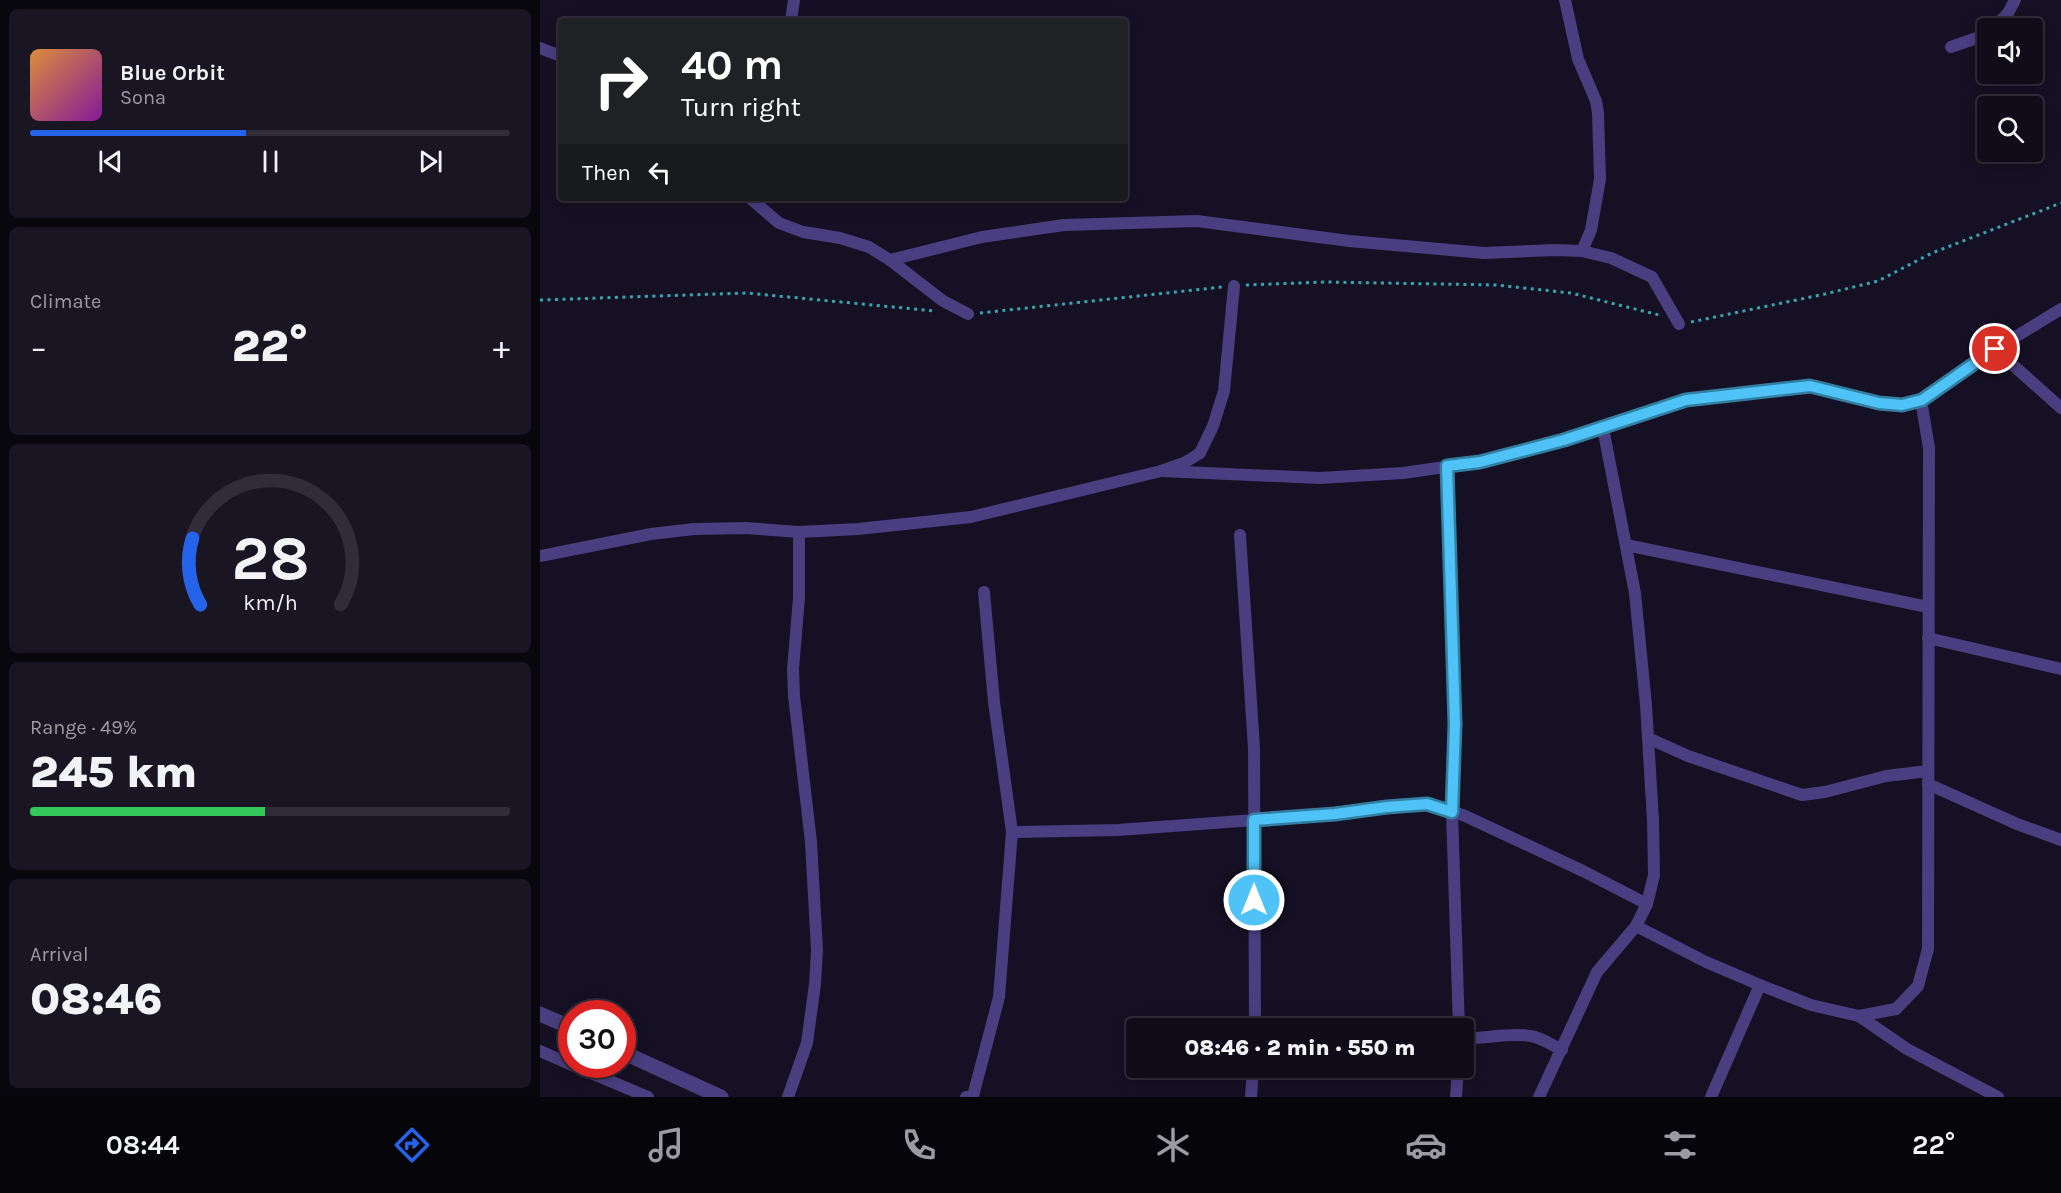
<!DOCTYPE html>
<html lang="en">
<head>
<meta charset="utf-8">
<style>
  :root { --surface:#100c1a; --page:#191523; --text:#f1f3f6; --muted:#9c9ba2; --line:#302c39; --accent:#2563eb }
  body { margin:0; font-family:Karla,sans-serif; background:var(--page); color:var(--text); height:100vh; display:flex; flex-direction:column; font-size:22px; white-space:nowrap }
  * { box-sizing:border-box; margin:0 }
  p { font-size:20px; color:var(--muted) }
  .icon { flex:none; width:33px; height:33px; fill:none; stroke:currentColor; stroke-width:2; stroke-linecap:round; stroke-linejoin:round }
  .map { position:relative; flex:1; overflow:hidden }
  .side { display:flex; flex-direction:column; gap:9px; padding:9px; background:#09070e; width:540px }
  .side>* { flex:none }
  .hud { position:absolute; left:18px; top:18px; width:570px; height:183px; border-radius:6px; box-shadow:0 3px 15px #0003,0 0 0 2px var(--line); background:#202124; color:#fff; overflow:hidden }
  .fabs { position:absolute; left:1437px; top:18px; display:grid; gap:12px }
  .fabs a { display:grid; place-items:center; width:66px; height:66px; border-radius:6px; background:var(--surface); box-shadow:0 3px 15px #0003,0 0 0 2px var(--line); font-size:30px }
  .speed { position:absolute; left:18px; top:1000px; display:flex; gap:12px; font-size:30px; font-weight:700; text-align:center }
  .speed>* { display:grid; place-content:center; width:78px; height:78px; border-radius:50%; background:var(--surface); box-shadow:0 3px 15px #0003,0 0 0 2px var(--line); line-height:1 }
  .speed .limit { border:9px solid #d22; background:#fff; color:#111 }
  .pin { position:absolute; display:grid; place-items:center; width:51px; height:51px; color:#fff; margin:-26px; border:3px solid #fff; border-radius:50%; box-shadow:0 2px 6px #0007 }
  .me { position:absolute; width:66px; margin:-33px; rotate:0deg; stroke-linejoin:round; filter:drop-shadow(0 0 4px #0008) }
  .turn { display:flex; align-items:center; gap:21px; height:126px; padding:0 24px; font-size:27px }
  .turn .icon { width:78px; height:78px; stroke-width:2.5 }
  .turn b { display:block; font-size:42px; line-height:51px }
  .then { display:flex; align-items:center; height:57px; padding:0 24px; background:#0003; gap:12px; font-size:22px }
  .big { font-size:45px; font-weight:800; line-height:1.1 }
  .side .widget { flex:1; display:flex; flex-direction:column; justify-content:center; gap:9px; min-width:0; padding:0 21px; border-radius:9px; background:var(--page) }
  .side .dial { align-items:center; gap:0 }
  .dial svg { height:156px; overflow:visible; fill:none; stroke:var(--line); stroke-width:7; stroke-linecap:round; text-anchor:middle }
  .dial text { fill:var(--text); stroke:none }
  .song { display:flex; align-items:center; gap:18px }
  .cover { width:72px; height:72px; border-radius:9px; background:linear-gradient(135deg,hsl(30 70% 55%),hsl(290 70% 35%)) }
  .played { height:6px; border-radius:3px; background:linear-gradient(90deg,var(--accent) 45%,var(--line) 45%) }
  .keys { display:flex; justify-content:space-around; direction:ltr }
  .heat { display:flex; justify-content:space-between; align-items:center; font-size:33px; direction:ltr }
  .charge { height:9px; border-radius:4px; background:linear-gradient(90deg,#34c759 49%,var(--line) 0) }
  .trip { position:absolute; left:586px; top:1018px; width:348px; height:60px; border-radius:6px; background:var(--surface); box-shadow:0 3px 15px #0003,0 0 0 2px var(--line); font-weight:800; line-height:60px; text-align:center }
  .menu { display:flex; height:96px; justify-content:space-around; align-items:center; background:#06050a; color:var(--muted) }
  .menu .icon { width:42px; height:42px }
  .menu .selected { color:var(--accent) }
  .menu b { font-size:27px; color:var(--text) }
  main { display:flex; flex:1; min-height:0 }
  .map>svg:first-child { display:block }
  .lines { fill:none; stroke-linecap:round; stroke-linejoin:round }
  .path { stroke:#37a6ad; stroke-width:3; stroke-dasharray:3 4.5; stroke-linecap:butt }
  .minor { stroke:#493e7f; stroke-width:12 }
  .tertiary { stroke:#493e7f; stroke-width:15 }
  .route-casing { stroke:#337fa1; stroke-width:15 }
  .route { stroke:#4fc3f7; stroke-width:10 }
</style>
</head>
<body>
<main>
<section class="side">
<div class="widget">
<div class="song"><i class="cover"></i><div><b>Blue Orbit</b><p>Sona</p></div></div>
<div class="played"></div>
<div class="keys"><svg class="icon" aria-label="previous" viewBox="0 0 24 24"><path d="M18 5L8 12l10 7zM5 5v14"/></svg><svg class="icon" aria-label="pause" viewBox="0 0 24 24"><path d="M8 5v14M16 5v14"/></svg><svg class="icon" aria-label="next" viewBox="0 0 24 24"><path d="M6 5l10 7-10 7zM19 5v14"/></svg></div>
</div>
<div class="widget"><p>Climate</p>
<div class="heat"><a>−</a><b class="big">22°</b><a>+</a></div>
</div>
<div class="widget dial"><svg viewBox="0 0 100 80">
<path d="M14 69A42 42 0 1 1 86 69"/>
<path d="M14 69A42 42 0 0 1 10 35" stroke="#2563eb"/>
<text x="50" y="56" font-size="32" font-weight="700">28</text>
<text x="50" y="72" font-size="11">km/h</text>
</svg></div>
<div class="widget"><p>Range · 49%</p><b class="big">245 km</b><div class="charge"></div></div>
<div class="widget"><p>Arrival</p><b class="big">08:46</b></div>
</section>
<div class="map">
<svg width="1521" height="1097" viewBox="0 0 1521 1097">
  <rect width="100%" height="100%" fill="#151023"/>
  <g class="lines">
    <g class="path">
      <path d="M706,285L785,282L956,285L1031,293L1119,315"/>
      <path d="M0,300L207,293L395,311"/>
      <path d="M440,313L682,287"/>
      <path d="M1151,322L1285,294L1338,281L1392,253L1521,203"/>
    </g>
    <g class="minor">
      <path d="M1025,0L1038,59L1056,101L1058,113L1060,179L1051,230L1042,251"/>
      <path d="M251,21L254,0"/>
      <path d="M1454,28L1468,13L1475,0"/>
      <path d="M1411,47L1448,34"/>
      <path d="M0,48L21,56"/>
      <path d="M210,198L239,223L263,232L300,238L329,247L350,260L403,301L428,314"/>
      <path d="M350,260L442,237L524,225L657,221L809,241L944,253L1015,250L1042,251L1071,258L1112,277L1139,324"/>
      <path d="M1455,349L1521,408"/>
      <path d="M907,466L915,724L912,812L919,1029"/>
      <path d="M621,471L780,478L863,473L940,462L1024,440L1146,400L1241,389L1270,386L1339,403L1362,405L1381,400L1436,361L1521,309"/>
      <path d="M700,535L714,748L715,1029"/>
      <path d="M1086,545L1388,607"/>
      <path d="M0,556L111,534L154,529L206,528L259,532L318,529L431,517L621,471L644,463L660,453L673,426L684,391L694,286"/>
      <path d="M1388,638L1521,669"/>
      <path d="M1108,738L1148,756L1262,795L1285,792L1346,776L1388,771"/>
      <path d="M1388,784L1477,824L1521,840"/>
      <path d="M472,832L578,830L795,814L847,807L887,804L923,815L1043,871L1107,904"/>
      <path d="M1096,926L1166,962L1220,985L1271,1005L1319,1016L1356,1009L1378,986L1388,949L1389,448L1381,400"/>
      <path d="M1319,1016L1367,1049L1458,1097"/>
      <path d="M924,1038C946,1039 969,1032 991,1036C1002,1038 1012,1045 1022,1050"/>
      <path d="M0,1051L32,1065"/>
      <path d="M32,1065L108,1097"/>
      <path d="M248,1097L267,1043L275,984L277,950L271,842L254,696L253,669L259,598V532"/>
      <path d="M426,1097L433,1096L459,997L472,832L454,702L444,592"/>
      <path d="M711,1097L713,1068"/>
      <path d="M916,1097L918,1068"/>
      <path d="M999,1097L1057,972L1096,926L1107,904L1114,875L1113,820L1106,705L1095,593L1063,428"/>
      <path d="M1171,1097L1220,985"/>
    </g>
    <g class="tertiary">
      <path d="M0,1014L32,1028"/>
      <path d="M82,1052L181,1097"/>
    </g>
  </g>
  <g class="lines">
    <g class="route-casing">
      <path id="route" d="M714,900V820L795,814L847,807L887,804L912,812L915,724L907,466L940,462L1024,440L1146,400L1270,386L1339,403L1362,405L1382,400L1455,349"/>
    </g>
    <use href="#route" class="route"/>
  </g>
</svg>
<div class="fabs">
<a><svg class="icon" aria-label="sound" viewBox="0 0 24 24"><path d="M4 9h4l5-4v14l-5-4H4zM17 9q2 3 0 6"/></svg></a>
<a><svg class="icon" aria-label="search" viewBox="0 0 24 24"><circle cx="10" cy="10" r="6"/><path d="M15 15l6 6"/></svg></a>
</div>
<div class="speed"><div class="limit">30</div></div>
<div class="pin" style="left:1455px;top:349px;background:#d93025"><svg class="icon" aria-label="arrive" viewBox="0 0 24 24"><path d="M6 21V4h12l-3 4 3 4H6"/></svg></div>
<svg class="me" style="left:714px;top:900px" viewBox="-20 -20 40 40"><circle r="17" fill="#4fc3f7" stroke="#fff" stroke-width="3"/><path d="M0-11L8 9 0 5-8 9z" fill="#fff"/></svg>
<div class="trip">08:46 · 2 min · 550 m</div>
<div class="hud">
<div class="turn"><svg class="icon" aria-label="right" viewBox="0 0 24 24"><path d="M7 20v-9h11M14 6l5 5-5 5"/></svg><div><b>40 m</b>Turn right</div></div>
<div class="then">Then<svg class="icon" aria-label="left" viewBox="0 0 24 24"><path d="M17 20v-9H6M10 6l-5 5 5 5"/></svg></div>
</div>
</div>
</main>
<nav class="menu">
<b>08:44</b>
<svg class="icon selected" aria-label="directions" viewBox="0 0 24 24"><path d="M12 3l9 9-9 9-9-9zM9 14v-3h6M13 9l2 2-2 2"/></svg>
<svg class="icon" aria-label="music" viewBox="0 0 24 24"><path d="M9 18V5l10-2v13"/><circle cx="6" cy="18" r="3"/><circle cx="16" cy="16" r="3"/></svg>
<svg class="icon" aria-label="phone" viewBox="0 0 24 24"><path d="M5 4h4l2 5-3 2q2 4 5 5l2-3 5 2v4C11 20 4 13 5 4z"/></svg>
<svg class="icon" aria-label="climate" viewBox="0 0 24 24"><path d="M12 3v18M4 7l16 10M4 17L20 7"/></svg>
<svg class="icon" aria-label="car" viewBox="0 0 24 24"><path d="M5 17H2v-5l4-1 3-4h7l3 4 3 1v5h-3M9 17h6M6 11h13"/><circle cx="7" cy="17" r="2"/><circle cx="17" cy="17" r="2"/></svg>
<svg class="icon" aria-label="filters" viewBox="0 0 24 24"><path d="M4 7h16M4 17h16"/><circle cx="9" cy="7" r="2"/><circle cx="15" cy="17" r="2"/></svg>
<b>22°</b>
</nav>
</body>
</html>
